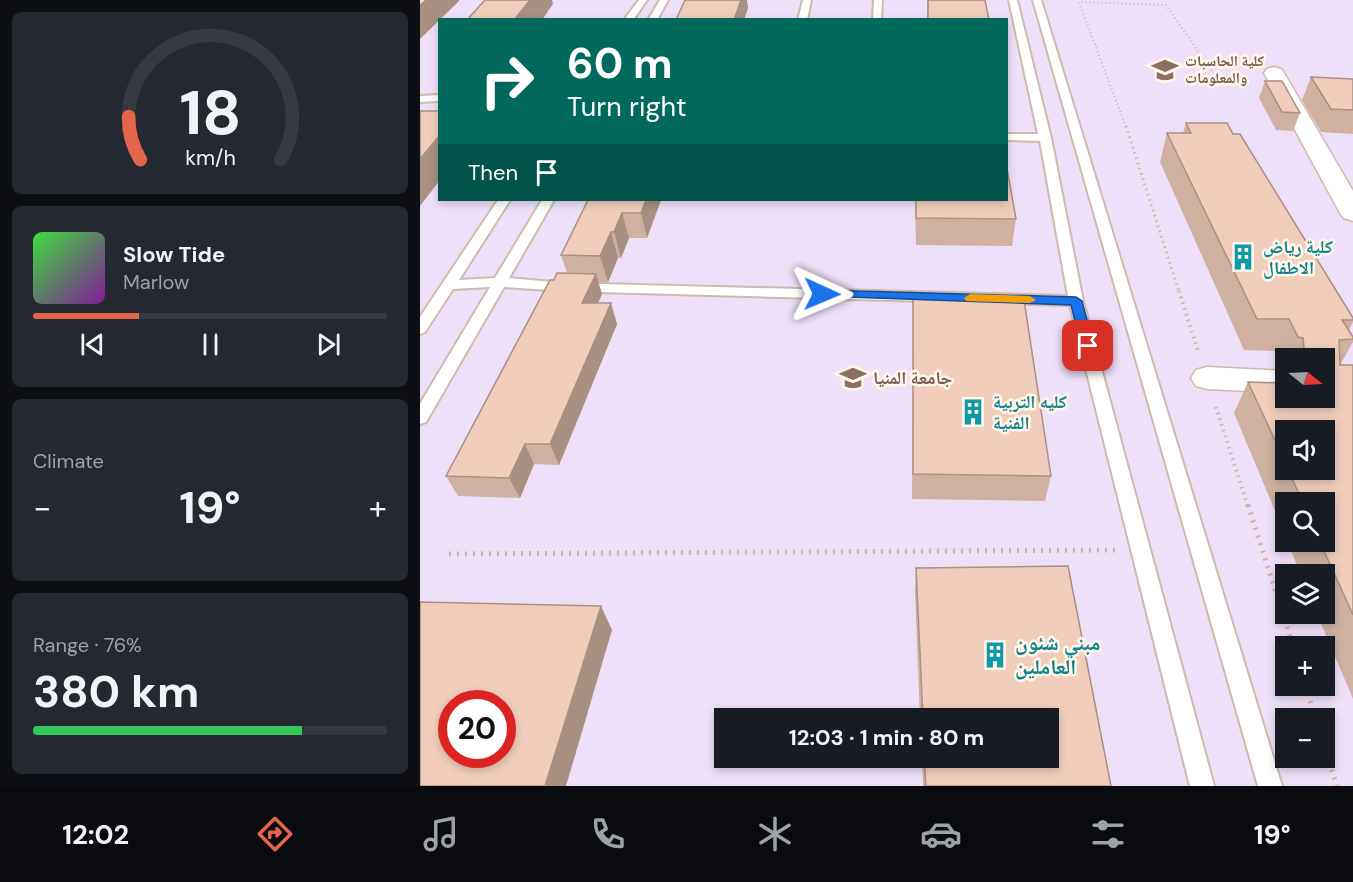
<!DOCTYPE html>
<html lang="en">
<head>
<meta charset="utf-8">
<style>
  :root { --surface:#171b24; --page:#242831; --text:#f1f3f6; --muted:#9ea1a6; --line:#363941; --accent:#e3654b }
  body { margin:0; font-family:"DM Sans","Noto Naskh Arabic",sans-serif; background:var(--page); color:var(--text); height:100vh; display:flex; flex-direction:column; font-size:22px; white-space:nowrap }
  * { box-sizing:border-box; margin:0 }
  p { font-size:20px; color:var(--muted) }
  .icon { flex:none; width:33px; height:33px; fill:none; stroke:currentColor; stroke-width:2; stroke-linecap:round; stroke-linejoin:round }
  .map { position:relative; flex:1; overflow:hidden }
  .panel { display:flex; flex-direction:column; gap:12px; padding:12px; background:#0d0f14; width:420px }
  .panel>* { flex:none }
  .banner { position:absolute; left:18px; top:18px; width:570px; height:183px; border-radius:0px; box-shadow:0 3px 9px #0003; background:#00695c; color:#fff; overflow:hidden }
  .needle { width:39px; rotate:108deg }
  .controls { position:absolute; left:855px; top:348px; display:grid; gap:12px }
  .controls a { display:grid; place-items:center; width:60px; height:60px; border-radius:0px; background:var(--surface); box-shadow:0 3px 9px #0003; font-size:30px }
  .speed { position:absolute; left:18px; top:690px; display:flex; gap:12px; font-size:30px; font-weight:700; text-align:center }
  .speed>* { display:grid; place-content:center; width:78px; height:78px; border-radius:50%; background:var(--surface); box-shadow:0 3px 9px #0003; line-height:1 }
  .speed .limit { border:9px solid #d22; background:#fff; color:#111 }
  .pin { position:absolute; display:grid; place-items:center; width:51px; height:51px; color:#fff; margin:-26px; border-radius:12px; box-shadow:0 3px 9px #0006 }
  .me { position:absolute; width:66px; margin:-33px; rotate:91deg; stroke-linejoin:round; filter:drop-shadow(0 0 4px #0008) }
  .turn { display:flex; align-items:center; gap:21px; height:126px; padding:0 30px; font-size:27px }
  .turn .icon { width:78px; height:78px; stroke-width:2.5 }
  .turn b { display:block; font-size:42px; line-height:51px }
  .then { display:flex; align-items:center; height:57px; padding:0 30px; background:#0003; gap:12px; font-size:22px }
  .big { font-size:45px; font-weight:700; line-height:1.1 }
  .panel .tile { flex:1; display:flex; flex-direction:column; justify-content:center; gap:9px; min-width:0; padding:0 21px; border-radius:9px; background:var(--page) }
  .panel .dial { align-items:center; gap:0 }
  .dial svg { height:156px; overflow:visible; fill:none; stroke:var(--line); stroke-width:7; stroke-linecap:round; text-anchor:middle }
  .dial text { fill:var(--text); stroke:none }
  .song { display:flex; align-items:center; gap:18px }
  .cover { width:72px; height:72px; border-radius:9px; background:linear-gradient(135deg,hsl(120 70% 55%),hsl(290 70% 35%)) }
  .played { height:6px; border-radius:3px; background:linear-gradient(90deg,var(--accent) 30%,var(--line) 30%) }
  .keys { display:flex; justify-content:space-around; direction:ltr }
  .heat { display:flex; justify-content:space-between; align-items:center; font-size:33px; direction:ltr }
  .charge { height:9px; border-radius:4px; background:linear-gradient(90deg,#34c759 76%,var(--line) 0) }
  .trip { position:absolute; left:294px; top:708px; width:345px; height:60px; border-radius:0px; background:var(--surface); box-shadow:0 3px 9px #0003; font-weight:700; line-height:60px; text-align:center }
  .dock { display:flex; height:96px; justify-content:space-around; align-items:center; background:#090b0e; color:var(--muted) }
  .dock .icon { width:42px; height:42px }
  .dock .current { color:var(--accent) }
  .dock b { font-size:27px; color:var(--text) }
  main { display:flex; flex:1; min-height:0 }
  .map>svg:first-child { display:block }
  .education { fill:#eee0f8; fill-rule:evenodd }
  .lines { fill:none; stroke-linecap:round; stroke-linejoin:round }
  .lane-casing { stroke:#cfbaad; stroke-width:4 }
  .street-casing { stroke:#cfbaad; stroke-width:3 }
  .path-far3 { stroke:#d5b19f; stroke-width:2; stroke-dasharray:1 3; stroke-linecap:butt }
  .path-far2 { stroke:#d5b19f; stroke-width:3; stroke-dasharray:1.5 4; stroke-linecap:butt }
  .path-far1 { stroke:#d5b19f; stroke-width:4; stroke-dasharray:1.5 4.5; stroke-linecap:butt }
  .path { stroke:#d5b19f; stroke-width:5; stroke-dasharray:2 6; stroke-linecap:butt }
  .lane { fill:#fff; fill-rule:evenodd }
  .street { fill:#fff; fill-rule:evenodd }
  .wall { fill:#ceb1a1; fill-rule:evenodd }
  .shaded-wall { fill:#a89083 }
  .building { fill:#f0cebb; stroke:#a89083; stroke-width:1.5; fill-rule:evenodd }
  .route { fill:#1a73e8; stroke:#114b97; stroke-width:1.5 }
  .slow { fill:#f59e0b }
  .labels { text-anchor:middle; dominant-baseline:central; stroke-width:5; stroke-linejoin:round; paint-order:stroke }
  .far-education-label { font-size:15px; font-weight:bold; fill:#785e54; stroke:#fff5e9; text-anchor:start }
  .culture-label { font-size:18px; font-weight:bold; fill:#0d838f; stroke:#fff5e9; text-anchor:start }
  .education-label { font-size:18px; font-weight:bold; fill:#785e54; stroke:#fff5e9; text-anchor:start }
  .near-culture-label { font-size:21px; font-weight:bold; fill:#0d838f; stroke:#fff5e9; text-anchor:start }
</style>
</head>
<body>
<main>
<section class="panel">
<div class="tile dial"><svg viewBox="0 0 100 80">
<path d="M14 69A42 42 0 1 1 86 69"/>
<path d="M14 69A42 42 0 0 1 8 47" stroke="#e3654b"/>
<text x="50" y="56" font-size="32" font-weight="700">18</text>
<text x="50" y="72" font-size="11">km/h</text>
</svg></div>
<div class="tile">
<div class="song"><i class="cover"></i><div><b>Slow Tide</b><p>Marlow</p></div></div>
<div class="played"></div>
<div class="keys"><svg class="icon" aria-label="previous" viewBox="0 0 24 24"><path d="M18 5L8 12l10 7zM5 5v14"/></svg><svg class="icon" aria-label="pause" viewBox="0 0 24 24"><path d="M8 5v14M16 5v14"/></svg><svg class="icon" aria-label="next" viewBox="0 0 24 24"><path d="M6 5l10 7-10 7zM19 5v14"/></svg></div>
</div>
<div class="tile"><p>Climate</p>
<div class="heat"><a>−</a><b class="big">19°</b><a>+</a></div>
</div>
<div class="tile"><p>Range · 76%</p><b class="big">380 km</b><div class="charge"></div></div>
</section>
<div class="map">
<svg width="933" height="786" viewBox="0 0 933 786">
  <rect width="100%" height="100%" fill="#fcf1e3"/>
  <path class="education" d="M0,0H933V786H0ZM20,20H586V200H20ZM866,358H904V398H866ZM866,430H904V470H866ZM866,502H904V542H866ZM866,574H904V614H866ZM866,646H904V686H866ZM32,704H82V754H32ZM304,718H628V758H304ZM866,718H904V758H866Z"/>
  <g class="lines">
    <g class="lane-casing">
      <g id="lane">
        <path d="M219,0H227L213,20H204Z"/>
        <path d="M240,0H248L237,20H228Z"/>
        <path d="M383,0H391L387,20H378Z"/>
        <path d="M454,0H462L461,20H453Z"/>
        <path d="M589,0H597L631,138L663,301L794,786H770L650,305L143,291L84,287L6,422L0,424V404L70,287L33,289L5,332L0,334V317L78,200H90L39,280L75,278L122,200H134L89,278L143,283L648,296L620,141L586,140V134H618Z"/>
        <path d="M613,0H621L862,786H838Z"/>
        <path d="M20,95V101L0,102V96Z"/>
      </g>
    </g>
    <g class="street-casing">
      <g id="street">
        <path d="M854,67L861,69L864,73L933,191V221L924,218L920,213L844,73L847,69Z"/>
        <path d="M787,367L866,371V393L787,389L776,386L771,378L776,370Z"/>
      </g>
    </g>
    <path class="path-far3" d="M706,127L659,2L746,5L793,73"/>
    <path class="path-far2" d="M706,126L759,292"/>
    <g class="path-far1">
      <path d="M759,291L778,351"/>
      <path d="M796,407L828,507"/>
    </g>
    <g class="path">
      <path d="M828,505L873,646"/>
      <path d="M29,554L695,550"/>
      <path d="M885,686L896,718"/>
      <path d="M904,747L917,786"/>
    </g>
    <use href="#lane" class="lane"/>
    <use href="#street" class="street"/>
  </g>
  <g class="wall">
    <path d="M507,0H565L569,20H507Z"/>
    <path d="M891,77L933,79V134L901,132L882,100Z"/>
    <path d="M845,81L880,113L873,131L856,130L839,98Z"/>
    <path d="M766,123L813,134L933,318V322L929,330L933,337V342L920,365H933V699L897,614H904V574H881L867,542H904V502H866V537L814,413L828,382L904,398V358H866V369H863L854,351L824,350L740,162L747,133H763ZM866,430L904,470H866Z"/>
    <path d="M168,200H241L227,238H209L201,258H198L188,282H178L182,294L178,303L197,324L139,465L114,464L100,498L38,496L26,476L134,280L147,273L141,255Z"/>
    <path d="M495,200H586L596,219L592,246L496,245Z"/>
    <path d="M493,298L631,476L625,501L492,499Z"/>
    <path d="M496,568L691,786H503L502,758H628V718H500L495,592Z"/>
  </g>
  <g class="shaded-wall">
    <path d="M5,0H39V1L0,39V4Z"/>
    <path d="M110,0H132L133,4L122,20H94Z"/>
    <path d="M321,0H327L328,8L324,20H314Z"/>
    <path d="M20,135V180L0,206V159Z"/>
    <path d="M226,200H241L227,238L221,213Z"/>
    <path d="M202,213L209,238L201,258L194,232Z"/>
    <path d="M191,232L198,258L188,282L180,256Z"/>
    <path d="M176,274L182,294L169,323L162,303Z"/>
    <path d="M191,303L197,324L139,465L130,444Z"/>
    <path d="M105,444L114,464L100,498L89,478Z"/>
    <path d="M181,606L192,630L146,786H125Z"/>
  </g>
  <g class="building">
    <path d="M65,0H110L94,20H47Z"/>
    <path d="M265,0H321L314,20H256Z"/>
    <path d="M508,0H565L569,20H508Z"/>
    <path d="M891,77L933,79V110L911,109Z"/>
    <path d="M845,81H862L880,113L862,112Z"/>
    <path d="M0,111H20V135L0,159Z"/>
    <path d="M766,123H807L813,134H820L933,318V320H922L933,337V339L919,340L920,365H933V615L900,542H904V502H883L868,470H904V430H866V464L828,382L866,383V398H904V358H889L884,348L883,338L878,337L869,319H837L747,133H771Z"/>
    <path d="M586,163L596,219L496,218V200H586Z"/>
    <path d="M168,200H226L221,213H202L194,232H191L180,256L141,255Z"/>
    <path d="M137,273L176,274L162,303H191L130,444H105L89,478L26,476L130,280H134Z"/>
    <path d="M493,298L604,300L631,476L493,474Z"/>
    <path d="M648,566L691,786H506L504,758H628V718H503L496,568Z"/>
    <path d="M0,602L181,606L125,786H0ZM32,704H82V754H32Z"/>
  </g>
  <path class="route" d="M402,290L656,297L662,301L674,346L668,350L661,346L651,305L398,296L396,294Z"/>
  <path class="slow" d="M550,294L610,296L616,300L610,303L546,301L544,298Z"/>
  <defs>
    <g id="university-bare" transform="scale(2.07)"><path d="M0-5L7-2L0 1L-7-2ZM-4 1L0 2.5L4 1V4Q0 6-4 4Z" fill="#8d6e63" stroke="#fff5e9" stroke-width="2.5" paint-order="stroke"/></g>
    <g id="building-bare" transform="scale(2.07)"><path d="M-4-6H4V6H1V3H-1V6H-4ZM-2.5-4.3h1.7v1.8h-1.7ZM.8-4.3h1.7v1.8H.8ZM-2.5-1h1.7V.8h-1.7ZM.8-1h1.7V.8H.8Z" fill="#0f9aa8" stroke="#fff5e9" stroke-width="2.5" paint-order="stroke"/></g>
  </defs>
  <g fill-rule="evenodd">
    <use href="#university-bare" x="745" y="70"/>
    <use href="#building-bare" x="823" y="257"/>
    <use href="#university-bare" x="433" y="378"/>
    <use href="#building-bare" x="553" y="412"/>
    <use href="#building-bare" x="575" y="655"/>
  </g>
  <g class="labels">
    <g class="far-education-label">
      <text x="765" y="61">كلية الحاسبات<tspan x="765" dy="17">والمعلومات</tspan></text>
    </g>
    <g class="culture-label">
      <text x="843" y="247">كلية رياض<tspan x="843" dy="21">الاطفال</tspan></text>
      <text x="573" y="402">كليه التربية<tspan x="573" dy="21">الفنية</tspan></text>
    </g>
    <g class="education-label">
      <text x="453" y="378">جامعة المنيا</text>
    </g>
    <g class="near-culture-label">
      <text x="595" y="643">مبني شئون<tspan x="595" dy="24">العاملين</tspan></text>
    </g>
  </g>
</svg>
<div class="controls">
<a><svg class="needle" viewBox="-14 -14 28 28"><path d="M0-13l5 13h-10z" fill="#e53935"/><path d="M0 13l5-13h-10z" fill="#9ea1a6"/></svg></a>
<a><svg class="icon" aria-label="sound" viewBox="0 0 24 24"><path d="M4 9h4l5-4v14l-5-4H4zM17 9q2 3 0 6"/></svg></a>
<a><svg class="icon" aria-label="search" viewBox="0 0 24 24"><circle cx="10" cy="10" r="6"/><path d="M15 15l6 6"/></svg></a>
<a><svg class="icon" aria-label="layers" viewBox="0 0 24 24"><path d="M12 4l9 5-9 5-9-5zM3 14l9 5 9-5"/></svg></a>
<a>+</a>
<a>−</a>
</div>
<div class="speed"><div class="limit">20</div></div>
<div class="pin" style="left:668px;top:346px;background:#d93025"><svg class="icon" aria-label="arrive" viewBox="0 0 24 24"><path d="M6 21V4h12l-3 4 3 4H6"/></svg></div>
<svg class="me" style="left:402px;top:294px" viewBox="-20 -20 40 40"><path d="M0-17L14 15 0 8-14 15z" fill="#1a73e8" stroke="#fff" stroke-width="4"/></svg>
<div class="trip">12:03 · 1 min · 80 m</div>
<div class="banner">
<div class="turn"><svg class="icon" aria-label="right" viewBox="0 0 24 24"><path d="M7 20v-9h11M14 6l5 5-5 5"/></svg><div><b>60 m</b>Turn right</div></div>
<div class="then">Then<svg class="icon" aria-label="arrive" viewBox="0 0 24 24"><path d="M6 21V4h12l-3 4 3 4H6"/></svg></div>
</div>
</div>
</main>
<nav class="dock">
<b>12:02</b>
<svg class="icon current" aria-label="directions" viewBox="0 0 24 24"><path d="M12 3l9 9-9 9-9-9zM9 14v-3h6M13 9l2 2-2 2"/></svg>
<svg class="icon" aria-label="music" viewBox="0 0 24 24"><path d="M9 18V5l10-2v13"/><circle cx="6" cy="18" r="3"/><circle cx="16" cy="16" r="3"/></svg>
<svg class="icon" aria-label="phone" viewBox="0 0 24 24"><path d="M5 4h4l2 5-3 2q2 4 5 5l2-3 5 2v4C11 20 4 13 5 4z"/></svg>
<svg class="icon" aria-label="climate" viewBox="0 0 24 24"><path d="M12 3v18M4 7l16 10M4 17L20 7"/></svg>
<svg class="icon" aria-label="car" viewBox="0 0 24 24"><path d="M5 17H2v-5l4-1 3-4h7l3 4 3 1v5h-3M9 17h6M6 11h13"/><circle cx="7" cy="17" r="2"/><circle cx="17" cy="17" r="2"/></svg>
<svg class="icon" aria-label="filters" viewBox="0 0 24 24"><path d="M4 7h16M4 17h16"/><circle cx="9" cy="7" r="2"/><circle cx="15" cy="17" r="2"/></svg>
<b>19°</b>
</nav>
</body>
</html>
